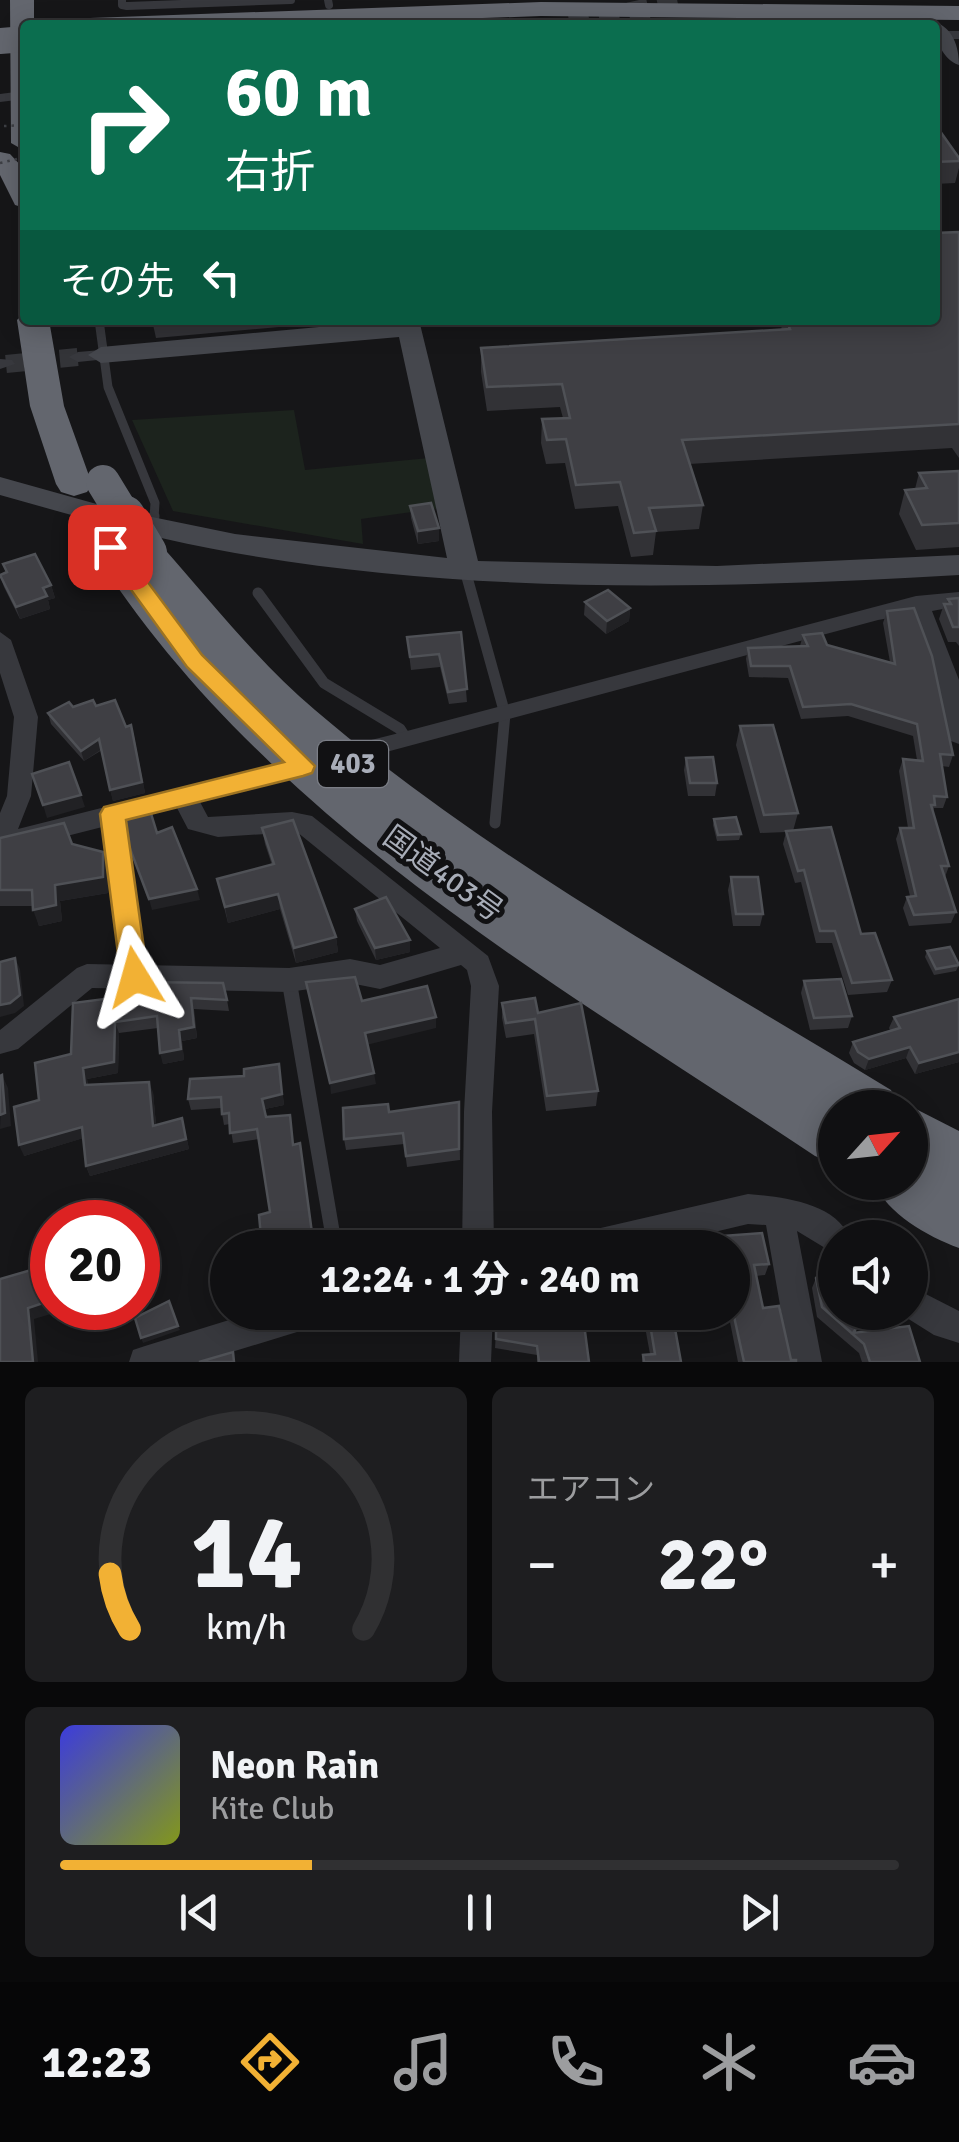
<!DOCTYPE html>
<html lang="ja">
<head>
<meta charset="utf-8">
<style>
  :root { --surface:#101012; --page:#1e1e20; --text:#f1f3f6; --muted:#9c9d9f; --line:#303032; --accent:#f2b134 }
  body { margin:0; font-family:Signika,"Noto Sans JP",sans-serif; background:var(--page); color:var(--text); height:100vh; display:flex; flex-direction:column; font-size:38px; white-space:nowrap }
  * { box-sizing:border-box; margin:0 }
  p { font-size:32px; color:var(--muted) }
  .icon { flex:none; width:55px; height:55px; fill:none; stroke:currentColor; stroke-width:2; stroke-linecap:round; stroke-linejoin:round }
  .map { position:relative; height:1362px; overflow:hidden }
  .sheet { display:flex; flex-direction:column; gap:25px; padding:25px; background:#09090a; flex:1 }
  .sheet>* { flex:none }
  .top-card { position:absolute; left:20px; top:20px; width:920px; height:305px; border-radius:10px; box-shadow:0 5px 25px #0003,0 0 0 2px var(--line); background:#0b6e4f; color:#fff; overflow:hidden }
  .needle { width:65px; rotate:63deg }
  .fabs { position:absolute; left:818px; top:1090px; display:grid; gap:20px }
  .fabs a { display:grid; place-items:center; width:110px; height:110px; border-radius:50%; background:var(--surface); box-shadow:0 5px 25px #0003,0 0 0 2px var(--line); font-size:50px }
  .speed { position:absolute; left:30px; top:1200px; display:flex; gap:20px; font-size:50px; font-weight:700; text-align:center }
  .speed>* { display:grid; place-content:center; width:130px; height:130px; border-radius:50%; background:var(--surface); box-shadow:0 5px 25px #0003,0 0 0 2px var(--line); line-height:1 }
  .speed .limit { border:15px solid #d22; background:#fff; color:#111 }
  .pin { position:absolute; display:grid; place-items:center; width:85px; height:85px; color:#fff; margin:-42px; border-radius:20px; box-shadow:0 5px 15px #0006 }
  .me { position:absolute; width:110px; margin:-55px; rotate:352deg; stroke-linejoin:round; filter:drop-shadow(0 0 8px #0008) }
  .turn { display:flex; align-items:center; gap:35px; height:210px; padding:0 40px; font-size:45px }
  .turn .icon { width:130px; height:130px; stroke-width:2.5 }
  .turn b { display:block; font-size:70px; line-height:85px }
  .then { display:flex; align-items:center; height:95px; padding:0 40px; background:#0003; gap:20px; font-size:38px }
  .big { font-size:75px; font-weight:700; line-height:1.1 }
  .sheet .widget { flex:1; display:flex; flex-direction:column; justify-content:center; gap:15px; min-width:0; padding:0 35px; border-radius:15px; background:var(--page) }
  .sheet .dial { align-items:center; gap:0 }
  .dial svg { height:260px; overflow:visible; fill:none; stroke:var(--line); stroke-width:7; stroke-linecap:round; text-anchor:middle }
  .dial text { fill:var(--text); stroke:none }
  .song { display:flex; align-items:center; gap:30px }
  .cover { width:120px; height:120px; border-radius:15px; background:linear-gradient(135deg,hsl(240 70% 55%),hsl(70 70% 35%)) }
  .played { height:10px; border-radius:5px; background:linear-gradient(90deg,var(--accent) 30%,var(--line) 30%) }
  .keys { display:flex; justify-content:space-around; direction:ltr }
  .heat { display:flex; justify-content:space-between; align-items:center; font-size:55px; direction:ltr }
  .sheet .tiles { flex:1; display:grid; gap:25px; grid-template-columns:1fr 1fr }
  .widget:last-child { grid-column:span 2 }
  .trip { position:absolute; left:210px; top:1230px; width:540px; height:100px; border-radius:50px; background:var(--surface); box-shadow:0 5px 25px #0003,0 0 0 2px var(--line); font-weight:700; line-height:100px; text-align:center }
  .dock { display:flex; height:160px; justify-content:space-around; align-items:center; background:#060607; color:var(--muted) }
  .dock .icon { width:70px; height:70px }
  .dock .current { color:var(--accent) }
  .dock b { font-size:45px; color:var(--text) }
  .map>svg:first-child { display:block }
  .green { fill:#1c231d }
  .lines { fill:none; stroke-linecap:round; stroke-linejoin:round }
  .street-tunnel { stroke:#333438; stroke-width:18; stroke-dasharray:18 9; stroke-linecap:butt }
  .secondary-tunnel { stroke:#333438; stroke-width:20; stroke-dasharray:20 10; stroke-linecap:butt }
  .lane-far3 { stroke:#37383d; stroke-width:8 }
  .lane-far2 { stroke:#37383d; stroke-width:9 }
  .lane-far1 { stroke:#37383d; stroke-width:11 }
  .lane { stroke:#37383d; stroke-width:15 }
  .street { fill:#37383d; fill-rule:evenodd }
  .secondary { fill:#45474d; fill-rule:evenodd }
  .highway { fill:#63666e; fill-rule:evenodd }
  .path-bridge { stroke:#3d3f44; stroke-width:2.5; stroke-dasharray:2.5 5; stroke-linecap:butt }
  .highway-bridge-far2 { stroke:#63666e; stroke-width:26 }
  .highway-bridge-far1 { stroke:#63666e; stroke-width:34 }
  .highway-bridge { stroke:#63666e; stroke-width:42 }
  .wall { fill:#323236 }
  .shaded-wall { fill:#212124 }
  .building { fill:#3f3f44; stroke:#4f5156; stroke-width:2.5 }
  .route { fill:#f2b134; stroke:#9d7322; stroke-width:2.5 }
  .labels { text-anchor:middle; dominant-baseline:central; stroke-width:10; stroke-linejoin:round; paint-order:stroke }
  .shield { fill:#111113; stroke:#7b7e86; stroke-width:2.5 }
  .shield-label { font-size:28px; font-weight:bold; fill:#a8adb8 }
  .street-label { font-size:30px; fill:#a8adb8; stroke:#111113 }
</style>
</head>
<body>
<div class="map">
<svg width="959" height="1362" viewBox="0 0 959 1362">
  <rect width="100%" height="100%" fill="#161618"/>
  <path class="green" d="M294,410L305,470L429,458L441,508L361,519L363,544L173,511L132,420Z"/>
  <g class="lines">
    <path class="street-tunnel" d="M6,364L78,357"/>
    <path class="secondary-tunnel" d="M570,25L687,0"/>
    <g class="lane-far3">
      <path d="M122,0V5L127,6L291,0"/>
      <path d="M328,0L329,5"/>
    </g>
    <path class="lane-far2" d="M99,320L108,387L155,503L154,518"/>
    <g class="lane-far1">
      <path d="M153,525L154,516"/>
      <path d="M465,570L505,714L495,823"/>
      <path d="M258,593L324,683L400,729L407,740"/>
      <path d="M113,814L123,889"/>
    </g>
    <g class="lane">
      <path d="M123,887L135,977"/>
      <path d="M289,980L335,1248"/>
    </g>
    <g class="street">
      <rect x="935" y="31" width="24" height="8"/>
      <path d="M23,91L25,99L0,102V94Z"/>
      <path d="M101,350L107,351V359L78,362L69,357L78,352Z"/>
      <path d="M0,359L12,360L15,364L0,369Z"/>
      <path d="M959,592V606L932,611L959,680V744L951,741L947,735L933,667L912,614L878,620L200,802L208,817L292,812L312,816L488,956L499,986L492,1112L494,1248H462L464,1112L471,986L467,970L461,965L380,989L350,983L289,992L92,988L18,1049L0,1054V1030L77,968L87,964L289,968L350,959L380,965L440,948L297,832L218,837L188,829L177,808L0,853V813L7,796L14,717L0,673V632L11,640L38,717L31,796L18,829L407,731L916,596Z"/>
      <path d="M748,1194C781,1197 835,1202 850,1238H835V1254L797,1231L822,1362H790L766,1225L748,1224L647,1248H564L568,1237L579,1233Z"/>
      <path d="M910,1286L959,1311V1343L934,1335L899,1313L910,1312Z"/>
      <path d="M255,1312H326L321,1323L310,1328L199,1362H129L133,1350L145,1346Z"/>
      <path d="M461,1312H493L491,1362H459Z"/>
    </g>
    <g class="secondary">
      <path d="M935,22C953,28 959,47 959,65C943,60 935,40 935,25H927Z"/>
      <path d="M395,320H419L478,561L717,566L959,555V575C718,589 474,595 235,553C155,539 78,517 0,495V477L118,510L235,534L447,558L399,337L101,363L88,355L101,347Z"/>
    </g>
    <g class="highway">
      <path d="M10,0H34V25H25V151L11,143Z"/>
      <path d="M541,2L959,6V20L541,16L290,25H78L90,18Z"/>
      <path d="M0,152L10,154L25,170V208L15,205L0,175Z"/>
      <path d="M25,312V320H49L64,406L92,484L87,492L74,496L61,492L56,484L30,406L17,320Z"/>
      <path d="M110,534L124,538L130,547L146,540L160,544C210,600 257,661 315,710C491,860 695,970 891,1090L899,1108H835V1164L815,1156C554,982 262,819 91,547L96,538Z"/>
      <path d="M910,1106L959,1131V1248C927,1236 887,1214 874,1182H910V1108H906Z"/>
    </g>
    <g class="path-bridge">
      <path d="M4,126L25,125"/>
      <path d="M0,163L25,157"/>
    </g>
    <path class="highway-bridge-far2" d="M0,41L25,39"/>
    <path class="highway-bridge-far1" d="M103,482L125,518"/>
    <path class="highway-bridge" d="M124,516L146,553"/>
  </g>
  <g class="wall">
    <path d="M935,40L941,47L938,58H935Z"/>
    <path d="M935,124L959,158V168L955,183L935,184Z"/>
    <path d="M959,232V458L952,448L689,464L703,505L699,529L656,532L653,555L631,557L618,506L575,509L565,463L546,464L541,443L542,419L563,418L560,407L487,411L481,372V348L781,330L783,320H935Z"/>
    <path d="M152,320H335V322L156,338Z"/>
    <path d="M959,471V547L916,550L899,514L905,490L915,489L919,473Z"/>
    <path d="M410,506L439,541L418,544L411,518Z"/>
    <path d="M3,564L51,585L55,598L48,600L50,609L20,619L4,587L0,575L6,573Z"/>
    <path d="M959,598V646L956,642H948L939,619L944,604H946L948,599Z"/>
    <path d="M585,602L630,608L629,621L606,634L584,615Z"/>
    <path d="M887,611L953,755L949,767L942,766L947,797L943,808H934L933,811L949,866L945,877L956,912L951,923L909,926L903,908L907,897L910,896L896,839L900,828H908L899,771L903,759L917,760L913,736L848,716L801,719L788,678L749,677L746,659L748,648L800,646L803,635L827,645L890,662L883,623Z"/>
    <path d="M461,632L467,702L449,704L440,667L411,670L407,637Z"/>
    <path d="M96,706L126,727L134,736L145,793L113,801L102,750L84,761L51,724L48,713L73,707Z"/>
    <path d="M740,726L798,813L793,831L892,980L887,992L848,995L832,943H816L801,882L795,883L783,844L786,832L760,833L736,745Z"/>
    <path d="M686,758L717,783L715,796H688L684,770Z"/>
    <path d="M714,819L741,834L739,840L717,841L713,825Z"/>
    <path d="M262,828L336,937L338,952L296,963L280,909L228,923L217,879L272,865L265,844Z"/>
    <path d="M0,838L72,844L108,868V893L60,901L62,921L39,926L33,906H0Z"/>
    <path d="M731,877L763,914L760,926H733L728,890Z"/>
    <path d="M355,909L410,952L376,960L357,921Z"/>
    <path d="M927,951L959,965L956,971L934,975L925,957Z"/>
    <path d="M804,981L852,1016L848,1028L810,1030L801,993Z"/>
    <path d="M136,995L227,1000L229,1011L194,1009L197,1038L182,1041L184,1060L163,1064L158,1028L119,1033L118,1073L87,1079L88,1085L153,1092L156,1125L182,1118L189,1149L90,1176L86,1166L83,1138L24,1156L39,1100L71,1054Z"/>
    <path d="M959,999V1062L915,1074L906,1058L865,1070L854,1063L849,1053L853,1042L890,1030L889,1028L894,1017Z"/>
    <path d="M502,1003L538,1013L598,1091L596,1106L546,1111L534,1034L506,1038L502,1018Z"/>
    <path d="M279,1064L284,1105L265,1109L266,1117L292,1125L270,1212L259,1139L233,1143L230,1124L224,1125L221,1108L191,1110L188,1099Z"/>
    <path d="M459,1102L460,1160L407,1167L404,1144L346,1150L344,1139L389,1112Z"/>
    <path d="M762,1233L769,1264L765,1275L756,1276L763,1308L779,1306L791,1360H796V1362H738L728,1312H732V1248H669L670,1240Z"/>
    <path d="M816,1278L856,1332L920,1362H862L859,1353L817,1317L812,1288Z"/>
    <path d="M576,1312H593L592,1319L576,1318Z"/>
    <path d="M644,1312H672L681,1362H642L643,1355L650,1354L643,1316Z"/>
    <path d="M496,1331L589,1362H537V1355L495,1348Z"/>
  </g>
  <g class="shaded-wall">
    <path d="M439,528V541L418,544V531Z"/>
    <path d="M51,585L55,598L48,600L50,609L20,619L16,607L43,588Z"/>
    <path d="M630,608L629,621L606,634L607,621Z"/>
    <path d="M134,736L145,793L113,801L110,790Z"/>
    <path d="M99,739L102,749L84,761L81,751Z"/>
    <path d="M81,795L85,807L47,818L43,805Z"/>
    <path d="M103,852L108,868V893L60,901L62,921L39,926L33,910L55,885Z"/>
    <path d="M197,889L200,900L152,910L149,899Z"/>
    <path d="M278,894L280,909L228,923L225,907Z"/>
    <path d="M336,937L338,952L296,963L294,948Z"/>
    <path d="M410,940V952L376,960L375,948Z"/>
    <path d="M15,958L20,969L24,1006L15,1013L0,1017V1005Z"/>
    <path d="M191,998L197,1038L182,1041L184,1060L163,1064L160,1053L179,1030Z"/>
    <path d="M436,1017V1028L366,1045L365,1033Z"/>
    <path d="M115,1022L119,1033L118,1073L87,1079L89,1096L85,1085L83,1068Z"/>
    <path d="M910,1047L906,1058L865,1070L869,1059Z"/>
    <path d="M959,1052V1062L915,1074L919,1063Z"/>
    <path d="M279,1064L284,1105L265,1109L262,1099Z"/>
    <path d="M374,1073L376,1084L331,1094L330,1083Z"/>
    <path d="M2,1075L8,1088L11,1126L0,1129Z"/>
    <path d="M149,1082L153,1092L157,1136L153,1126Z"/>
    <path d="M182,1118L189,1149L90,1176L86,1166Z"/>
    <path d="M82,1127L87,1137L24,1156L19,1145Z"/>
    <path d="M52,1300V1308H71L34,1319L38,1362H33L28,1308Z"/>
    <path d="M178,1326L180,1330L143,1343L141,1338Z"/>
  </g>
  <g class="building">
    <path d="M935,124L959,158V161L935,162Z"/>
    <path d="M959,232V424L682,440L703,505L649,508L656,531L634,533L620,482L576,485L566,439L547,440L542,419L570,418L562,384L487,387L481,348L790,329L786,320H935V233Z"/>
    <path d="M959,471V523L922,525L905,490L927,488L919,473Z"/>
    <path d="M431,503L439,528L418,531L410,506Z"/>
    <path d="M35,554L51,585L43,588L47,596L16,607L0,575L7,572L3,564Z"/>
    <path d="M608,590L630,608L607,621L585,602Z"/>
    <path d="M959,598V627H953L944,604H951L948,599Z"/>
    <path d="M914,608L932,656L953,755L940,754L947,797L934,796L935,805H931L949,866H941L956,912L914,915L907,897L916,896L900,828H914L903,759L923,761L917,724L851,704L803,707L790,666H751L748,648L808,646L803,635L822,633L827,645L895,664L887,611Z"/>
    <path d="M461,632L467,689L448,692L439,654L410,657L407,637Z"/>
    <path d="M93,700L96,706L115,700L126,727L131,725L142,782L110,790L99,739L81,751L48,713L69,702L73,707Z"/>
    <path d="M773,725L798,813L764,815L740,726Z"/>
    <path d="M713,757L717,783H690L686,758Z"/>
    <path d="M69,762L81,795L43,805L32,774Z"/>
    <path d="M149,807L157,833L172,827L197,889L149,899L123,830L121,814Z"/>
    <path d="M736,817L741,834L718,835L714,819Z"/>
    <path d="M293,820L336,937L294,948L278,894L225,907L217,879L274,864L262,828Z"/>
    <path d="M64,823L72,844L103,852V877L55,885L56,905L33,910L32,890H0V838Z"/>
    <path d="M831,827L861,934L875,933L892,980L852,983L835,931H820L804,870L798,871L786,831Z"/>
    <path d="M731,877H758L763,914H736Z"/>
    <path d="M386,897L410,940L375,948L355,909Z"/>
    <path d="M950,947L959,965L936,969L927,951Z"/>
    <path d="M15,958L20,995L10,1003L0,1005V962Z"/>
    <path d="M355,977L362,1001L427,986L436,1017L365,1033L374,1073L330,1083L306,982Z"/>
    <path d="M841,979L852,1016L814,1018L804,981Z"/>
    <path d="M137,982L223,983L227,1000L191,998L194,1027L179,1030L181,1049L160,1053L157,1016L115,1022L114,1062L83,1068L85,1085L149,1082L153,1126L182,1118L186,1139L86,1166L82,1127L19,1145L14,1107L39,1100L35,1063L71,1054L73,1003L136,995Z"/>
    <path d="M535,998L538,1013L581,1003L598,1091L547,1096L535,1019L506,1023L502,1003Z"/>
    <path d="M959,999V1052L919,1063L910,1047L869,1059L858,1052L853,1042L900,1028L894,1017Z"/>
    <path d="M279,1064L282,1094L262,1099L266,1117L290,1115L293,1145L300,1143L314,1248H262L259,1215L270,1212L257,1129L230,1133L229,1113L222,1114L221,1097L188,1099L190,1079L244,1076V1069Z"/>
    <path d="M2,1075L5,1113L0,1115V1076Z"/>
    <path d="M459,1102V1149L406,1156L403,1133L344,1139L343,1108L388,1104L389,1112Z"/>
    <path d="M762,1233L769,1264L754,1265L763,1308L779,1306L791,1360H796V1362H744L732,1307V1248H672L670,1240Z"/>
    <path d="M833,1257L835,1259V1312H868L853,1333L909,1326L920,1362H870L864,1344L822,1307L816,1278Z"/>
    <path d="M52,1264V1300L28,1308L33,1362H0V1279Z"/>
    <path d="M169,1301L178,1326L141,1338L135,1318Z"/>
    <path d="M648,1312H672L681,1362H644L643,1355L655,1354Z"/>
    <path d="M584,1324L589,1362H539L537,1346L496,1339V1331Z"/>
    <path d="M233,1352L234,1362H199Z"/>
  </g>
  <path class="route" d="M110,540L118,542L202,655L315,766L312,773L303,776L126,820L148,977L144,986L135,989L125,986L121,977L100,814L104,807L284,762L187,667L100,547Z"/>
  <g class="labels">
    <rect class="shield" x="318" y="741" width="70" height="46" rx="8"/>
    <g class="shield-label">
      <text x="353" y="764">403</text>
    </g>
    <g class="street-label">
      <text transform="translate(443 874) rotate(36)">国道403号</text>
    </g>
  </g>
</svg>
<div class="fabs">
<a><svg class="needle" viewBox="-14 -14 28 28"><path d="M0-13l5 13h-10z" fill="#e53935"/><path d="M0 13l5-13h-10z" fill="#9c9d9f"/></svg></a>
<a><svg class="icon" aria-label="sound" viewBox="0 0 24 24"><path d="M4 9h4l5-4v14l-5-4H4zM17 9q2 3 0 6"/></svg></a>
</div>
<div class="speed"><div class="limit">20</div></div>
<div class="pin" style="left:110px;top:547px;background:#d93025"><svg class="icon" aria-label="arrive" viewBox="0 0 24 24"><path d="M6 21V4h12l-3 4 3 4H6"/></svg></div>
<svg class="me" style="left:135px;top:977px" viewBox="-20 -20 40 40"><path d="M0-17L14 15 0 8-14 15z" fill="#f2b134" stroke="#fff" stroke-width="4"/></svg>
<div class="trip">12:24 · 1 分 · 240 m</div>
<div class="top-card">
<div class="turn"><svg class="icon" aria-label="right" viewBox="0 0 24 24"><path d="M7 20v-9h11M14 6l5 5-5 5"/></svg><div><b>60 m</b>右折</div></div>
<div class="then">その先<svg class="icon" aria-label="left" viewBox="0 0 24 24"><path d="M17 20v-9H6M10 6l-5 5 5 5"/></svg></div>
</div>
</div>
<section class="sheet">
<div class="tiles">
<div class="widget dial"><svg viewBox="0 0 100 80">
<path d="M14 69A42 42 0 1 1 86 69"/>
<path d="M14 69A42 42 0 0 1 8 52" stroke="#f2b134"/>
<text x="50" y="56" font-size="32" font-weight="700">14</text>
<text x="50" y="72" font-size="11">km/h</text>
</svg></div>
<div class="widget"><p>エアコン</p>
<div class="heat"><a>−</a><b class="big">22°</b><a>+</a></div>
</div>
<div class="widget">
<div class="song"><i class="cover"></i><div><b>Neon Rain</b><p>Kite Club</p></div></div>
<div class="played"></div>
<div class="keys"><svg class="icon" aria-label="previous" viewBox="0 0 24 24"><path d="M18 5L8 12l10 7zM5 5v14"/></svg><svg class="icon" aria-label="pause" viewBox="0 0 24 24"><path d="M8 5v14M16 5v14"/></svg><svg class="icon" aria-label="next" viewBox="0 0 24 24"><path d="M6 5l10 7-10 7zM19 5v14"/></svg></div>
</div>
</div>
</section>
<nav class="dock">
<b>12:23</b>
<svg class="icon current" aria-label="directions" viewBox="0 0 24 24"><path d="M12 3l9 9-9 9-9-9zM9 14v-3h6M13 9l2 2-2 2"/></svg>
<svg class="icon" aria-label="music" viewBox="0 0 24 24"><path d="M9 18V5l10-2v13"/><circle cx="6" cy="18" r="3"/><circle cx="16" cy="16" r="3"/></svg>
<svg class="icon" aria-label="phone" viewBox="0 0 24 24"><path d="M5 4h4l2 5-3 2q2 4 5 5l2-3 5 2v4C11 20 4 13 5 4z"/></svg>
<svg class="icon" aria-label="climate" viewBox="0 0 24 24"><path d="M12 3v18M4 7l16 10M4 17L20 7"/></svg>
<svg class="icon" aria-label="car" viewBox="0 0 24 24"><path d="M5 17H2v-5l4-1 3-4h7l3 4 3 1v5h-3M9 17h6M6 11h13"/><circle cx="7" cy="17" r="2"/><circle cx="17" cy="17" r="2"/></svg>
</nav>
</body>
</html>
